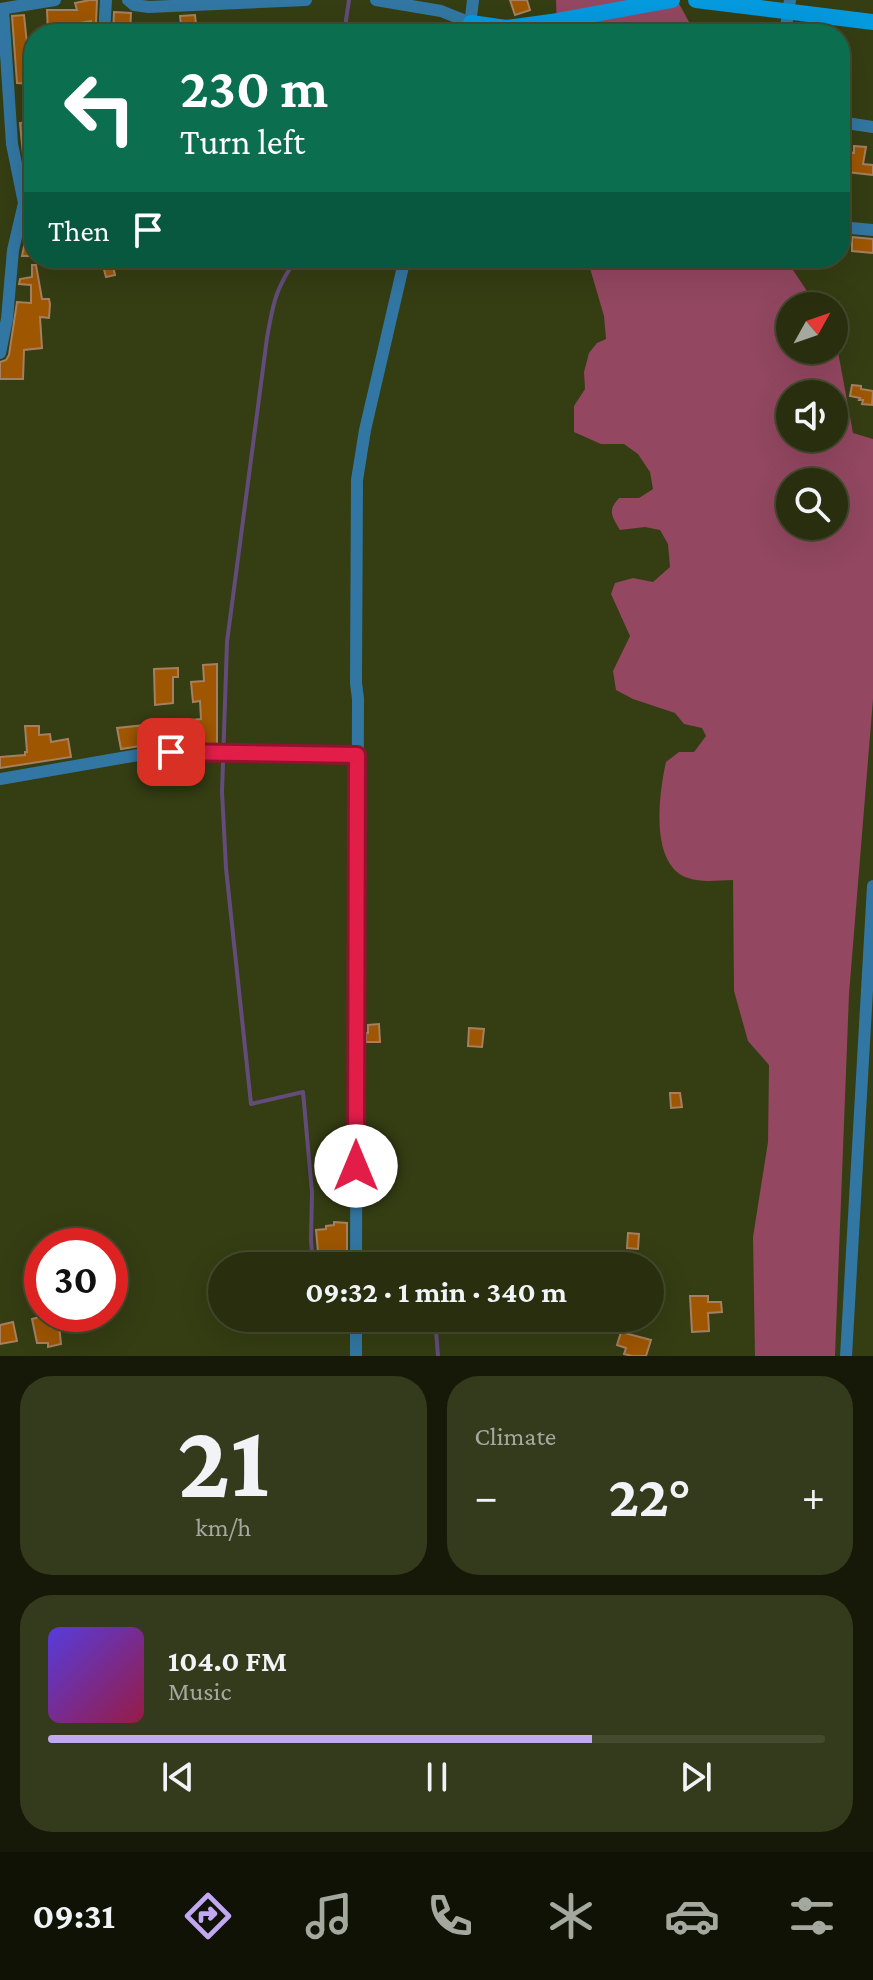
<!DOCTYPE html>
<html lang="en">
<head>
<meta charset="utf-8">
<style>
  :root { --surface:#282e0e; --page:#343a1c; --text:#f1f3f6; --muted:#a5a89e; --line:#444a2e; --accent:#c1a8f3 }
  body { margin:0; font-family:"Crimson Pro",serif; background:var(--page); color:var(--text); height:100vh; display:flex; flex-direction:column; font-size:30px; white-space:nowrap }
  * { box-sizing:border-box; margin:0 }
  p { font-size:26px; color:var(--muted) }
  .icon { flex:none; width:44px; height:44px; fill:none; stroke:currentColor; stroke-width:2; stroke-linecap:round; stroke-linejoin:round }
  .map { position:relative; height:1356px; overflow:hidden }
  .side { display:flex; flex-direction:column; gap:20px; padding:20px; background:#161908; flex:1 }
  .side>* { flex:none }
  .guide { position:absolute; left:24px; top:24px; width:826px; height:244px; border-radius:32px; box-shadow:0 8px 32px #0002,0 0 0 2px var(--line); background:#0b6e4f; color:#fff; overflow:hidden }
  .needle { width:52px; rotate:50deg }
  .buttons { position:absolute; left:776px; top:292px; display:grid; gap:16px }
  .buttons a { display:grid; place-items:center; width:72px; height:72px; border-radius:50%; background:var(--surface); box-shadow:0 8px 32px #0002,0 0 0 2px var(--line); font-size:40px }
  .speed { position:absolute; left:24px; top:1228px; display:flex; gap:16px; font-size:40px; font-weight:700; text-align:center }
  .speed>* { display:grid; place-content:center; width:104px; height:104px; border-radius:50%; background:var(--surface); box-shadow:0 8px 32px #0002,0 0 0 2px var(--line); line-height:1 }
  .speed .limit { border:12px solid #d22; background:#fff; color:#111 }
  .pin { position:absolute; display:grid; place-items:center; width:68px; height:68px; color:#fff; margin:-34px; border-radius:16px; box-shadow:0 4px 12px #0006 }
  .me { position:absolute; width:88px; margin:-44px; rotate:0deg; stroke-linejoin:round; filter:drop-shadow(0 0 6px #0008) }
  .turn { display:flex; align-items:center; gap:28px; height:168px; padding:0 24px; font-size:36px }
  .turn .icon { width:104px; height:104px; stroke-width:2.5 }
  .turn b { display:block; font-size:56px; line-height:68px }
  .then { display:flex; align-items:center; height:76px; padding:0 24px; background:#0003; gap:16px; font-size:30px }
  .big { font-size:60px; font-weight:700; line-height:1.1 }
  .side .card { flex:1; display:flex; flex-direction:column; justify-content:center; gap:12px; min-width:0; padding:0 28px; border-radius:32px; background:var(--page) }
  .side .dial { align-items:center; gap:0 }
  .dial b { font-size:104px; line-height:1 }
  .song { display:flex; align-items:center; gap:24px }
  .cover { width:96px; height:96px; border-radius:12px; background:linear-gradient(135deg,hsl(250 70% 55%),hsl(340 70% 35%)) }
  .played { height:8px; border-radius:4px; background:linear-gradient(90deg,var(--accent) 70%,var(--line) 70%) }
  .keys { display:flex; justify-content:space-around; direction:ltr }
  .heat { display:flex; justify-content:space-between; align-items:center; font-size:44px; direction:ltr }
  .side .tiles { flex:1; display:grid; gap:20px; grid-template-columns:1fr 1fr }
  .card:last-child { grid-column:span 2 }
  .trip { position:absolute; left:208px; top:1252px; width:456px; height:80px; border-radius:40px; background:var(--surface); box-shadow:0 8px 32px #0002,0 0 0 2px var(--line); font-weight:700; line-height:80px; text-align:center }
  .menu { display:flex; height:128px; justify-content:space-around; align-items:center; background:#101206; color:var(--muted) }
  .menu .icon { width:56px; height:56px }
  .menu .selected { color:var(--accent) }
  .menu b { font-size:36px; color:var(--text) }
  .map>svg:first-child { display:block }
  .green { fill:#934761; fill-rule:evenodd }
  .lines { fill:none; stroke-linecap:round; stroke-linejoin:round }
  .stream { stroke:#634c7a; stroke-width:4 }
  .building { fill:#9e5600; stroke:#a57f60; stroke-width:2 }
  .street { stroke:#3277a3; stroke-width:12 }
  .secondary { stroke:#0599de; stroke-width:16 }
  .route-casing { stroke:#92132f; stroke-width:20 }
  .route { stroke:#e11d48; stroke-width:14 }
</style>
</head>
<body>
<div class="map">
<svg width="873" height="1356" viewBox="0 0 873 1356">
  <rect width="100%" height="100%" fill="#353d13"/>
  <g class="green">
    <path d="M556,0H677L694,31L698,34H557Z"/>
    <path d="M587,258H785L817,306H790V350H834V330L853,433L873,439V699L849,994L835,1356H755L753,1237L768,1142L769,1065L748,1041L734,991L733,880C718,880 703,883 688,878C649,865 659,793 666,762L679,752H694L706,736L702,728L684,724L675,713L633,699L616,690L613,671L630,636L611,594L615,583L633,578L653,582L670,567L668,544L660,530L645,527L620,530C612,516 607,511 619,498H639L653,489L650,472L638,454L624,444H601L574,432V406L585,389L584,372L589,353L597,343L606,339L604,316ZM790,394H834V438H790ZM790,482H834V526H790Z"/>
  </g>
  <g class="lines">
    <g class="stream">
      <path d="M344,34L349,0"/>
      <path d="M297,258C276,287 273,303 267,338L227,642L222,792L226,868L251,1104L303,1092L312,1192L311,1240L313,1266"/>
      <path d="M435,1318L438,1356"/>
    </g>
  </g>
  <g class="building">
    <path d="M90,0H97L96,23H91V21L59,27L64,34H48L47,10H77L75,3Z"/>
    <path d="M510,0H527L530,10L515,15Z"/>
    <path d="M114,12L131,13L130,34H113Z"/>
    <path d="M24,15L27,44L34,39V84L17,83L12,16Z"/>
    <path d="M195,15L197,34H182L180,16Z"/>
    <path d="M34,121V153L23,154L20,123Z"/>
    <path d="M854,146L866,147L863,164L873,165V175L847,172L849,152L854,153Z"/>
    <path d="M32,195H34V256H22L33,205Z"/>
    <path d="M852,237L873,239V253L852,251Z"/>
    <path d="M101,258H111L115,275L106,277Z"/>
    <path d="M32,265H36L42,299H49L50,304L49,318L40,317L42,348L24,350L23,379H0V362L6,360L9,355L17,302L31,303V285L19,284L20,279L32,277Z"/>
    <path d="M852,385L861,386V389L873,391L872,405L862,404L863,400H859L860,398L850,396Z"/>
    <path d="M217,664V744H201L200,730L179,731L180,738L153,740V744L121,749L117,728L155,724V721H171L172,722L201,719L200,701L193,702L191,682L204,681L203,665Z"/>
    <path d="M178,668V677H173V703L155,705L154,669Z"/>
    <path d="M25,726H39V735L50,734L51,742L68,739L71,757L0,768V757L25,755V752H27Z"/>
    <path d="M379,1024L380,1042H366V1033H368V1025Z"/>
    <path d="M469,1028L484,1029L482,1047L468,1046Z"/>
    <path d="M670,1093H680L682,1107L671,1108Z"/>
    <path d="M334,1222L347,1223V1256H335L336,1262L319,1263L316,1230L326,1229V1226L334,1225Z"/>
    <path d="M628,1233L639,1234L638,1249L627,1248Z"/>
    <path d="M690,1296H708V1302H721L722,1312L708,1313L709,1331L692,1332Z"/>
    <path d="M48,1315L51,1327L59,1325L61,1344L48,1347V1343H37L32,1319Z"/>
    <path d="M13,1322L17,1341L0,1344V1325Z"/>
    <path d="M621,1332L651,1340L646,1356H632L624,1354L626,1348L617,1345Z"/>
  </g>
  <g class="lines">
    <g class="street">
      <path d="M128,0L134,5L149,7L306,0"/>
      <path d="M376,0L441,11L471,23"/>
      <path d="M0,9L55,0"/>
      <path d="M104,34L106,0"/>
      <path d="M469,34L473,0"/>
      <path d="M785,34L790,0"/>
      <path d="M840,122L873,127"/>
      <path d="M840,227L873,230"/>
      <path d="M0,353L7,319L13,250L24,203L12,144L3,9"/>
      <path d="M0,779L150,753L357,755"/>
      <path d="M356,1266L358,699L356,683L357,480L365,430L405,258"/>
      <path d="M356,1318V1356"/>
      <path d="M846,1356L873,886"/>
    </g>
    <g class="secondary">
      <path d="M696,0L873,22"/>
      <path d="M471,23L506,28L551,22L672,0"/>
    </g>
  </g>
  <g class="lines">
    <g class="route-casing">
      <path id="route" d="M171,752L357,755L356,1166"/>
    </g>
    <use href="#route" class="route"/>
  </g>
</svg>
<div class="buttons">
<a><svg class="needle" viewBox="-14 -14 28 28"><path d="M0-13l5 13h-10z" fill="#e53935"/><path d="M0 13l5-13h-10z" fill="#a5a89e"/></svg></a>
<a><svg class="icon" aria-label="sound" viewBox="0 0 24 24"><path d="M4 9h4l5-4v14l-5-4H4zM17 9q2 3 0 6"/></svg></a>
<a><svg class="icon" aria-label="search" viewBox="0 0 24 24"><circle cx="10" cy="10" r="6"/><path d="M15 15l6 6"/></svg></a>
</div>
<div class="speed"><div class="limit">30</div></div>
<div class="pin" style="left:171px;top:752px;background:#d93025"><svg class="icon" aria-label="arrive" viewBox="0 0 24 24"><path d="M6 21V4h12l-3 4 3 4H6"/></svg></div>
<svg class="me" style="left:356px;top:1166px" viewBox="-20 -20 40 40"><circle r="19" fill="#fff"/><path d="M0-13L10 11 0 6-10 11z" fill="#e11d48"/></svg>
<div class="trip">09:32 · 1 min · 340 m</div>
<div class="guide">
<div class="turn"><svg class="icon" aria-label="left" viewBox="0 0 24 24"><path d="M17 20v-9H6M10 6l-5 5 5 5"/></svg><div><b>230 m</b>Turn left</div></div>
<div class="then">Then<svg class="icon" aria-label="arrive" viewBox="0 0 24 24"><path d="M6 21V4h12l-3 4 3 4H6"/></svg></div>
</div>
</div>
<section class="side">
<div class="tiles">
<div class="card dial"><b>21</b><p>km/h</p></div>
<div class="card"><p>Climate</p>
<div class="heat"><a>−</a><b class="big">22°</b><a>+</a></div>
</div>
<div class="card">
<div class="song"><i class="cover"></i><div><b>104.0 FM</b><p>Music</p></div></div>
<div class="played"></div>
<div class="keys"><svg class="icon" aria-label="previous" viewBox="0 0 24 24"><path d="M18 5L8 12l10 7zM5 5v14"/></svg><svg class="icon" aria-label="pause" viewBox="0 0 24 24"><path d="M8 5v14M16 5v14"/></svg><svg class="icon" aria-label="next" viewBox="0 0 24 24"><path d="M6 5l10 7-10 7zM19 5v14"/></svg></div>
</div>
</div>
</section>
<nav class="menu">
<b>09:31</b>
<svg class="icon selected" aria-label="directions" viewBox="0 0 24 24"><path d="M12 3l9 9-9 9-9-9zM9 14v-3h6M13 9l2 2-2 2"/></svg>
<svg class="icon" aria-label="music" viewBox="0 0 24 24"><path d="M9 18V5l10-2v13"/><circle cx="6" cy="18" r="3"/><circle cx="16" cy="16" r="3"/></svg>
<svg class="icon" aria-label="phone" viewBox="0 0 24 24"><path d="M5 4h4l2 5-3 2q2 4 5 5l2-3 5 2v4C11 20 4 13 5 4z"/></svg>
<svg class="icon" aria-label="climate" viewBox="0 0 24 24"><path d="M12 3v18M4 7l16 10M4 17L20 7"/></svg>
<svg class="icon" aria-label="car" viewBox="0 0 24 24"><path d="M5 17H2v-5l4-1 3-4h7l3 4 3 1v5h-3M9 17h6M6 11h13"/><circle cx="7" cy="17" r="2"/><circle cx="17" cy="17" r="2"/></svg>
<svg class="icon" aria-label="filters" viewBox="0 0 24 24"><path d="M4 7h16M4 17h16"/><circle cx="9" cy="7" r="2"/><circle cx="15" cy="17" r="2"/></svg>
</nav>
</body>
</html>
